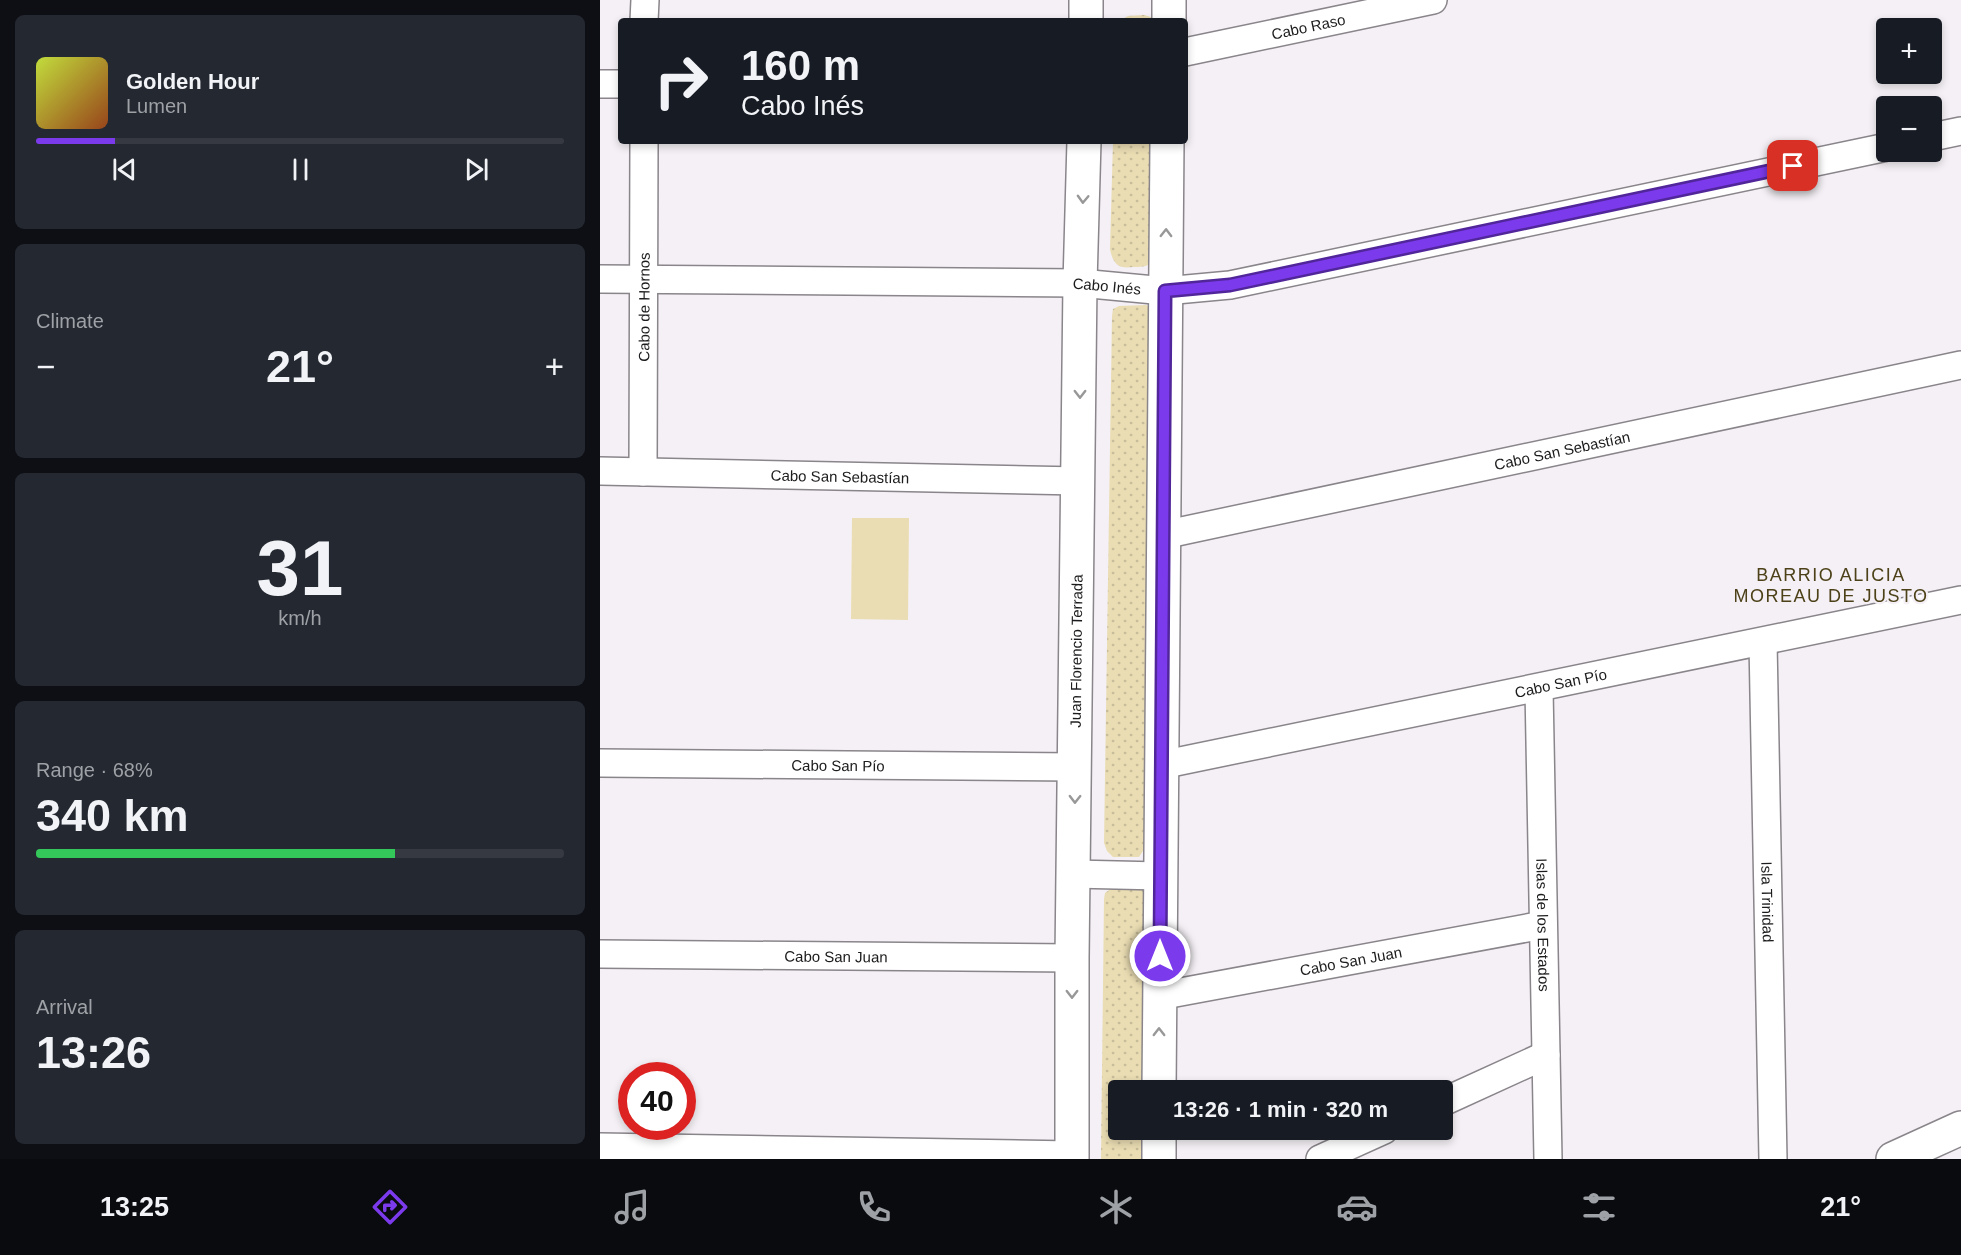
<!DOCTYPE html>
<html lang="en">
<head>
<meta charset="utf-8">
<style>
  :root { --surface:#171b24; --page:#242831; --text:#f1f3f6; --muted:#9ea1a6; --line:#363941; --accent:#7c3aed }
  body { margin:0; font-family:Arial,sans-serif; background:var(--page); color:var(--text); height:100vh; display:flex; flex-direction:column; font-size:22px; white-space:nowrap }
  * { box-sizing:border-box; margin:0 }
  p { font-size:20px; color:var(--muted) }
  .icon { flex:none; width:33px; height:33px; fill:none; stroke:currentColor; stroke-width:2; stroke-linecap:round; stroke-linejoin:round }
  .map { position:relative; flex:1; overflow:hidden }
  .sheet { display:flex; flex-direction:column; gap:15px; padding:15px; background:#0d0f14; width:600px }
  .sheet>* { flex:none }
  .top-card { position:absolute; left:18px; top:18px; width:570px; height:126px; border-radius:6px; box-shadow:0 3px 9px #0003; background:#171b24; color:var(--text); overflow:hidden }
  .buttons { position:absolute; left:1276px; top:18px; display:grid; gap:12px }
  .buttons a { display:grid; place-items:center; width:66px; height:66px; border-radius:6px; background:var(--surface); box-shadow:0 3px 9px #0003; font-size:30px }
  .speed { position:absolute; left:18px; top:1062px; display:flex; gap:12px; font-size:30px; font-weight:700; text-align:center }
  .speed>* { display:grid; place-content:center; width:78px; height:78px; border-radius:50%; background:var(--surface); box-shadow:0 3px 9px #0003; line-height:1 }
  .speed .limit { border:9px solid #d22; background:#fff; color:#111 }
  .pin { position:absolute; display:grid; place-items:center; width:51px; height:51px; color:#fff; margin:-26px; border-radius:12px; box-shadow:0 3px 9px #0006 }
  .me { position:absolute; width:66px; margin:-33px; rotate:0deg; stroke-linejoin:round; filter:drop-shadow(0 0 4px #0008) }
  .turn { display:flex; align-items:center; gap:21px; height:126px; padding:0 24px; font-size:27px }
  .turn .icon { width:78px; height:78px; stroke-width:2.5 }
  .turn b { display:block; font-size:42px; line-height:51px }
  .big { font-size:45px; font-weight:700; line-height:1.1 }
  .sheet .card { flex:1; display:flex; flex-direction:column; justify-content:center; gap:9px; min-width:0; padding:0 21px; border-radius:9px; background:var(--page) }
  .sheet .dial { align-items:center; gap:0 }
  .dial b { font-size:78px; line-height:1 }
  .song { display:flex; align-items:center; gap:18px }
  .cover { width:72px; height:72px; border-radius:9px; background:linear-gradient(135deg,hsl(70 70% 55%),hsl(20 70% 35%)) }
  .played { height:6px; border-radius:3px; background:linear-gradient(90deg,var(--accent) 15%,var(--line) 15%) }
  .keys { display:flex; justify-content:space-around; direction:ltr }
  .heat { display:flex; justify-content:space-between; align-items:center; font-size:33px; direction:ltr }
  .charge { height:9px; border-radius:4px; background:linear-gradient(90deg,#34c759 68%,var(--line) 0) }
  .trip { position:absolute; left:508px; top:1080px; width:345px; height:60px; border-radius:6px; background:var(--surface); box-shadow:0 3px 9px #0003; font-weight:700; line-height:60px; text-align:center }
  .tab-bar { display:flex; height:96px; justify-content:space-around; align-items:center; background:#090b0e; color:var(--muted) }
  .tab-bar .icon { width:42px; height:42px }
  .tab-bar .current { color:var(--accent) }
  .tab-bar b { font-size:27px; color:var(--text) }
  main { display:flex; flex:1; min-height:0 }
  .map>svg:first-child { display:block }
  .green { fill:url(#green-dots) }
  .pitch { fill:#eaddb3 }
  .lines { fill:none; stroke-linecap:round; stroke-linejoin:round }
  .minor-casing { stroke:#89858a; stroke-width:30 }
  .tertiary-casing { stroke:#89858a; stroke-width:36 }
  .secondary-casing { stroke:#89858a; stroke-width:36 }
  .minor { stroke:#fff; stroke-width:27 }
  .tertiary { stroke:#fff; stroke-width:33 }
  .secondary { stroke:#fff; stroke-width:33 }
  .oneway { stroke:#999899 }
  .route-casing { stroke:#51269a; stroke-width:15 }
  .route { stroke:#7c3aed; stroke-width:10 }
  .labels { text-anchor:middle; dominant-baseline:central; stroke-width:4.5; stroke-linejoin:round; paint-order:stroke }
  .street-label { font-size:15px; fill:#1c1b1d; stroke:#f4f0f5 }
  .quarter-label { font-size:18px; letter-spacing:1.5px; fill:#4c4118; stroke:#f4f0f5 }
</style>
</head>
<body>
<main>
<section class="sheet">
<div class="card">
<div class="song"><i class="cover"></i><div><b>Golden Hour</b><p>Lumen</p></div></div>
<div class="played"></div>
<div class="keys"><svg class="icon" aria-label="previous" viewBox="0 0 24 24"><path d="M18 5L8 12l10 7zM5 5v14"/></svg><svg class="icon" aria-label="pause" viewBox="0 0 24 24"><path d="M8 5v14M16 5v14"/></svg><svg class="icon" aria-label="next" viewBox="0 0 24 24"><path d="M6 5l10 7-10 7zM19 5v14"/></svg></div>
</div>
<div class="card"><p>Climate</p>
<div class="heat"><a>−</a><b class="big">21°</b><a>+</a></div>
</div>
<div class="card dial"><b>31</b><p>km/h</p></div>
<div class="card"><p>Range · 68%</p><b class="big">340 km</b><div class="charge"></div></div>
<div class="card"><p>Arrival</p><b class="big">13:26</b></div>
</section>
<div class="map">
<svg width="1361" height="1159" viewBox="0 0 1361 1159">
  <defs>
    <pattern id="green-dots" width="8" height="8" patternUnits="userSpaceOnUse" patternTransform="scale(1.5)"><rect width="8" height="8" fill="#eaddb3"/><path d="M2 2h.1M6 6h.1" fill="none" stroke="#c8bd9a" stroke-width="1.8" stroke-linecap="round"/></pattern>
  </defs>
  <rect width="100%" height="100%" fill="#f4f0f5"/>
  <g class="green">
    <path d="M544,15L551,17L553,21H519L528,16Z"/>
    <path d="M513,141H555L552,263C546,267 540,267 533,267C518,269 513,264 510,249Z"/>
    <path d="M546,305L552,308L547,845L539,857H513L507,851L504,843L512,316L513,309L519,306Z"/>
    <path d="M516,885L546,889L544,1090H519V1130H543V1159H501L504,899L505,893Z"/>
  </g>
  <path class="pitch" d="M252,518H309L308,620L251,619Z"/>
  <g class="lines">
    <g class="minor-casing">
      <g id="minor">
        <path d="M44,21L45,0"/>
        <path id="s1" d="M585,52L833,0"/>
        <path d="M0,84H21"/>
        <path d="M1332,137L1361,131"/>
        <path id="s2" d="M0,279L480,283L565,291L630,285L1287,147"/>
        <path id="s3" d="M0,471L479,481"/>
        <path id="s4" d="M43,472L44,141"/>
        <path id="s5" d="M563,535L1361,365"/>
        <path id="s6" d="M1163,642L1173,1159"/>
        <path id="s7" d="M939,689L948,1159"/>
        <path id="s8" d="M0,763L476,767"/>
        <path id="s9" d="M561,765L1361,600"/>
        <path d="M473,874L560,876"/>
        <path id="s10" d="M0,954L472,958"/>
        <path id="s11" d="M559,996L943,925"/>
        <path d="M843,1102L946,1055"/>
        <path d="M0,1147L472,1155"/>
        <path d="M720,1159L784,1130"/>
      </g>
    </g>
    <g class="tertiary-casing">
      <g id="tertiary">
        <path d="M486,21V0"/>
        <path d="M569,21V0"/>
        <path d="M559,1090L567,141"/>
        <path id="s12" d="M472,1159V958L480,283L484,141"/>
        <path d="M559,1159V1130"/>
      </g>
    </g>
    <g class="secondary-casing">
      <path id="secondary" d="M1293,1159L1361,1128"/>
    </g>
    <use href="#minor" class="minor"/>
    <use href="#tertiary" class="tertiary"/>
    <use href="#secondary" class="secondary"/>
  </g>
  <defs><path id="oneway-chevron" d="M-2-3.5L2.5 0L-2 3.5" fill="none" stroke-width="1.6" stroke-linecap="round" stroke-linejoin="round" transform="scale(1.5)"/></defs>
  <g class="oneway">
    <use href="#oneway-chevron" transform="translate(483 199) rotate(92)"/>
    <use href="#oneway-chevron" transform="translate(566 233) rotate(-89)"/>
    <use href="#oneway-chevron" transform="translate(480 394) rotate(90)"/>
    <use href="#oneway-chevron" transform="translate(475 799) rotate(91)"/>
    <use href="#oneway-chevron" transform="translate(472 994) rotate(90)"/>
    <use href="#oneway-chevron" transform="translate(559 1032) rotate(-90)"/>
  </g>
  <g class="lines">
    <g class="route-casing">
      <path id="route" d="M560,956L565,291L630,285L1193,166"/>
    </g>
    <use href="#route" class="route"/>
  </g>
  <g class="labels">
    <g class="street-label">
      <text stroke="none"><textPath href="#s1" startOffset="126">Cabo Raso</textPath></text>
      <text stroke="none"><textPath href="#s2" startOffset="507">Cabo Inés</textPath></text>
      <text stroke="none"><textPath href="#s4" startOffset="165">Cabo de Hornos</textPath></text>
      <text stroke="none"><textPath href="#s5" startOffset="408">Cabo San Sebastían</textPath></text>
      <text stroke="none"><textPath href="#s3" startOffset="240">Cabo San Sebastían</textPath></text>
      <text stroke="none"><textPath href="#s12" startOffset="508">Juan Florencio Terrada</textPath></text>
      <text stroke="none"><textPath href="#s9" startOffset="408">Cabo San Pío</textPath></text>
      <text stroke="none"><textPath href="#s8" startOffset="238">Cabo San Pío</textPath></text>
      <text stroke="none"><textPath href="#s6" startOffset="260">Isla Trinidad</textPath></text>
      <text stroke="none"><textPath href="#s7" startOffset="236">Islas de los Estados</textPath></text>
      <text stroke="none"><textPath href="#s10" startOffset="236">Cabo San Juan</textPath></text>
      <text stroke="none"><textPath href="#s11" startOffset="195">Cabo San Juan</textPath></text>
    </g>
    <g class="quarter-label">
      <text x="1231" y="575">BARRIO ALICIA<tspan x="1231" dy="21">MOREAU DE JUSTO</tspan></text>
    </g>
  </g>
</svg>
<div class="buttons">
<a>+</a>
<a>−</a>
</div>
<div class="speed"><div class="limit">40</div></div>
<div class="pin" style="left:1193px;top:166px;background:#d93025"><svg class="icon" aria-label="arrive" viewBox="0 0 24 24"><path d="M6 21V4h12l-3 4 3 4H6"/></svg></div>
<svg class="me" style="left:560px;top:956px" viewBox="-20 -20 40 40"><circle r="17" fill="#7c3aed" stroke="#fff" stroke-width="3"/><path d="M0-11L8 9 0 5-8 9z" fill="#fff"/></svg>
<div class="trip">13:26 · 1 min · 320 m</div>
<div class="top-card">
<div class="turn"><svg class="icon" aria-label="right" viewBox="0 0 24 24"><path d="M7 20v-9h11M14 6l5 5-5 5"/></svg><div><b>160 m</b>Cabo Inés</div></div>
</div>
</div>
</main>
<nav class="tab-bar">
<b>13:25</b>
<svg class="icon current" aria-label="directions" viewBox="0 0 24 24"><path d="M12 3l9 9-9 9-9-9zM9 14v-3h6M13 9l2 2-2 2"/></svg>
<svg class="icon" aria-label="music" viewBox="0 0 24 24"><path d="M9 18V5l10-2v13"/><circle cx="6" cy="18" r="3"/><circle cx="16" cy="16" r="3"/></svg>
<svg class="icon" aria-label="phone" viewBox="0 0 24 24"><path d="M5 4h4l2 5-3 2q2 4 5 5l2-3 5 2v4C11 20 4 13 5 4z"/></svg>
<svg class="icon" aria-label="climate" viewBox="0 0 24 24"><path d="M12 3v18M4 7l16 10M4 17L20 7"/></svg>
<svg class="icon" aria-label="car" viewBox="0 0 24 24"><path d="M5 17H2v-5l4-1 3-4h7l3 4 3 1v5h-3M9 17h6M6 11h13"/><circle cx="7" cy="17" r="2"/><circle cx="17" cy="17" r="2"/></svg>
<svg class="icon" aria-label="filters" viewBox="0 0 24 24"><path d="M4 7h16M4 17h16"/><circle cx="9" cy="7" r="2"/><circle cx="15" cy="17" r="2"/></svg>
<b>21°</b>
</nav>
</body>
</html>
